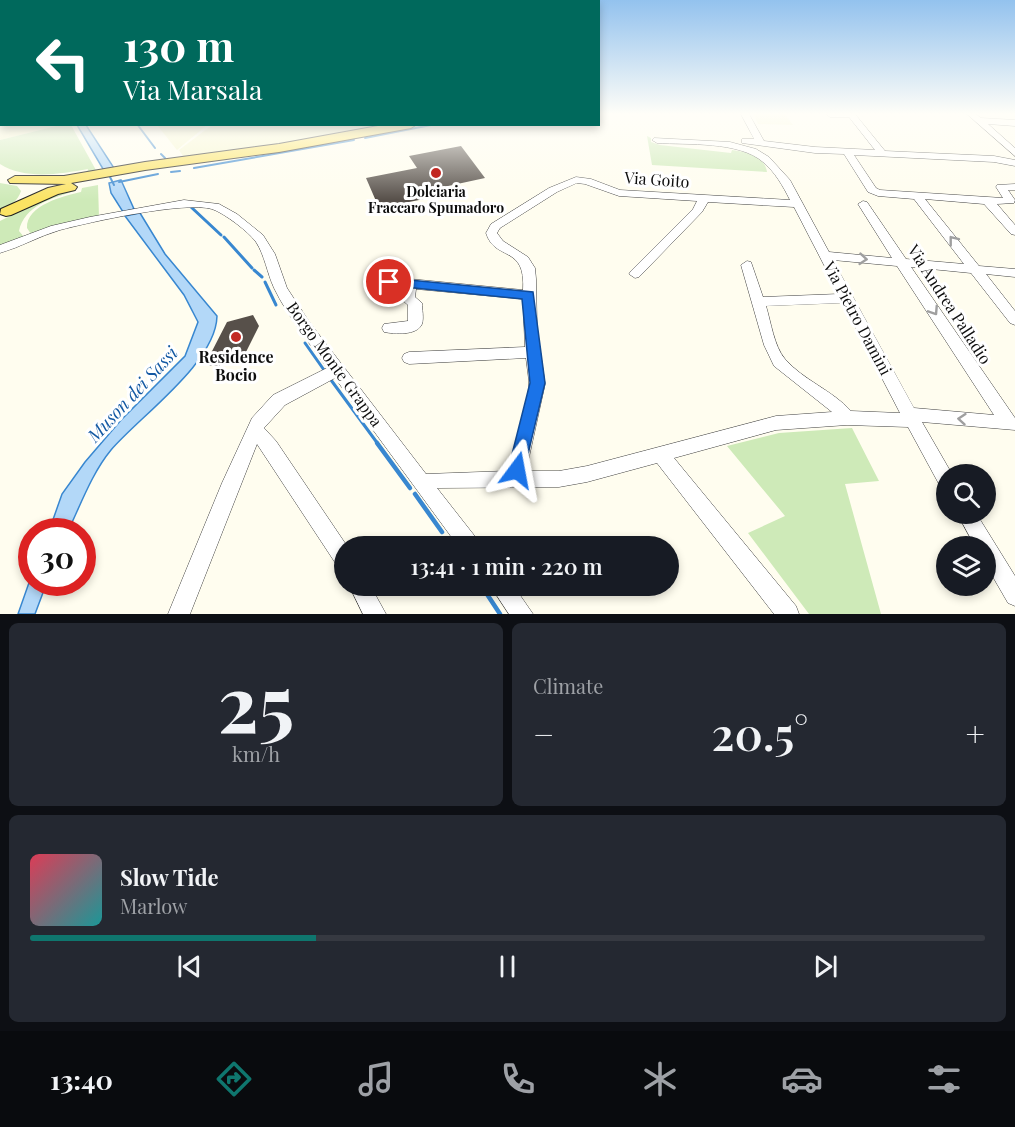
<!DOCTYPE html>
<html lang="en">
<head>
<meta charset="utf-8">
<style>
  :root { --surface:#171b24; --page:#242831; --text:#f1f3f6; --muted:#9ea1a6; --line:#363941; --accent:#0f766e }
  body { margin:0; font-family:"Playfair Display",serif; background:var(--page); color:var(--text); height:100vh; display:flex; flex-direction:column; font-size:22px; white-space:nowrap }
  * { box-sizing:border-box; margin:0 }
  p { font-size:20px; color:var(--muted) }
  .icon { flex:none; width:33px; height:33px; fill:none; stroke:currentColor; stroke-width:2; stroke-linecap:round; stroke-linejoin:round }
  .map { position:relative; height:614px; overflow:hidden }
  .drawer { display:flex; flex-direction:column; gap:9px; padding:9px; background:#0d0f14; flex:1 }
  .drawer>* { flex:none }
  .guide { position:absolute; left:0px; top:0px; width:600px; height:126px; box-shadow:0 3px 9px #0003; background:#00695c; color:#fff; overflow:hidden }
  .buttons { position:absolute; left:936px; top:464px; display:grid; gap:12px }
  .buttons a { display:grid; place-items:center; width:60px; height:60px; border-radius:50%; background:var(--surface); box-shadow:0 3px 9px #0003; font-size:30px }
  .speed { position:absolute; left:18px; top:518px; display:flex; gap:12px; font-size:30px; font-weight:700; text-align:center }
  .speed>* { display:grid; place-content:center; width:78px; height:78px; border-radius:50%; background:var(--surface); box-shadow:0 3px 9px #0003; line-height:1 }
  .speed .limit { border:9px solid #d22; background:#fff; color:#111 }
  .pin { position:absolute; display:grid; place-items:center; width:51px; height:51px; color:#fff; margin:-26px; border:3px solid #fff; border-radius:50%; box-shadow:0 2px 6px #0007 }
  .me { position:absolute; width:66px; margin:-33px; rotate:13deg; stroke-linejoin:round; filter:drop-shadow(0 0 4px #0008) }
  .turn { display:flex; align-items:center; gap:21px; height:126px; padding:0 24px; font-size:27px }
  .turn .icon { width:78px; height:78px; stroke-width:2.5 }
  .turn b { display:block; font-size:42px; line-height:51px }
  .big { font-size:45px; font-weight:600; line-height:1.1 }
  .drawer .widget { flex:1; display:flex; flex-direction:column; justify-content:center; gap:9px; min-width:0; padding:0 21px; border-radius:9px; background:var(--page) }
  .drawer .dial { align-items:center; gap:0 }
  .dial b { font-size:78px; line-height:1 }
  .song { display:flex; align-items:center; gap:18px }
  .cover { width:72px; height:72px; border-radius:9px; background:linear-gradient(135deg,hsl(350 70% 55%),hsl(180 70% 35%)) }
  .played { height:6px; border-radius:3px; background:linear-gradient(90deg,var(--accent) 30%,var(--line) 30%) }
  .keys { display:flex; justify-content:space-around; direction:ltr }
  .heat { display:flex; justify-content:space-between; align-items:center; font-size:33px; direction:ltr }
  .drawer .tiles { flex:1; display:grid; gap:9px; grid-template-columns:1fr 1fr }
  .widget:last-child { grid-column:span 2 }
  .trip { position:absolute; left:334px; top:536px; width:345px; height:60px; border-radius:30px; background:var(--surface); box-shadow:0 3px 9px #0003; font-weight:600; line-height:60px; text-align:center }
  .menu { display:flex; height:96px; justify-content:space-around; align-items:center; background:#090b0e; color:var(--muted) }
  .menu .icon { width:42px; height:42px }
  .menu .on { color:var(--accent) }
  .menu b { font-size:27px; color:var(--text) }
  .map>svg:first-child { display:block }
  .farmland { fill:#f6f6ce }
  .green { fill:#ceeab8 }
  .water { fill:#b3d8f8; stroke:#3887d0; stroke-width:1.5 }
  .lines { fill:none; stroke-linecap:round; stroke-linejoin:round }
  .stream-far2 { stroke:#3887d0; stroke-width:2 }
  .stream-far1 { stroke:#3887d0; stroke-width:3 }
  .stream { stroke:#3887d0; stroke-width:4.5 }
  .building { fill:#57504a }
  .minor-casing { stroke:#414141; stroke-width:1 }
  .major-casing { stroke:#1f1f1f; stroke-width:2 }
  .minor { fill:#fff; fill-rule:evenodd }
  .major { fill:#fbe363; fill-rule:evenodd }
  .oneway { stroke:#9f9f9f }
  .route { fill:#1a73e8; stroke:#114b97; stroke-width:1.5 }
  .poi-dot { fill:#c22822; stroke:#fff; stroke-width:2 }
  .labels { text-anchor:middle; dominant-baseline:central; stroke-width:6; stroke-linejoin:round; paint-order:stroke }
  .far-poi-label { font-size:14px; font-weight:bold; fill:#0e0e0e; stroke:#fff }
  .street-label { font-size:16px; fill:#0e0e0e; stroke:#fff }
  .poi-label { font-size:16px; font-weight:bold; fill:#0e0e0e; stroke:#fff }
  .water-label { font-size:18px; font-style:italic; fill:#1459a3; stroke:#fff }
</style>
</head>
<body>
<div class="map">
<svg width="1015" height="614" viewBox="0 0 1015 614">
  <rect width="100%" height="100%" fill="#fffdef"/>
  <g class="farmland">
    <path d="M0,114L2,124L60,125L0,140Z"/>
    <path d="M753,114H785L793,125L758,124Z"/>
    <path d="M157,125H207L177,150Z"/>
    <path d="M212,125H386L251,149L183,156L179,150Z"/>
  </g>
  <g class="green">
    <path d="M60,125H71L97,172L87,173L88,169C60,174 25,180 0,164V140Z"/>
    <path d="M647,136L651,138V142L660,145L731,153L732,150C747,152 765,156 767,172L652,165Z"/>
    <path d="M0,183L17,186L21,191C18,201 9,207 0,211Z"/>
    <path d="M98,185L99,217L68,222L31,234L27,228C26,205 64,196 81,192L82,188Z"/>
    <path d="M76,188L75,191C52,198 24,206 19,231L24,237L0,247V221L50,196Z"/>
    <path d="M852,428L879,481L845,484L881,614H809L748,533L785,516L727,446L779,433Z"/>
  </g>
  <g class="water">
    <path d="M77,125H86L114,168L103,169Z"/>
    <path d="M121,180L134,209L123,212L111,193L109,183Z"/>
    <path d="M140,213L165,254L217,316C216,363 140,416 111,450C92,473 81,504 68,531H49L62,494L85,462L121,420L185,356L198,322L184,295L125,216Z"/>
    <path d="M31,577L32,582H47L35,614H18Z"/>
  </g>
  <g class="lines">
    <g class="stream-far2">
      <path d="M137,124L155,148"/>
      <path d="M365,138L436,124"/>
      <path d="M161,154L165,158"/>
      <path d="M194,168L354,140"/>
      <path d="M171,172L180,171"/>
      <path d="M108,173L114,185"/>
      <path d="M119,182L158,174"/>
    </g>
    <g class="stream-far1">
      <path d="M191,207L221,235"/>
      <path d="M224,237L252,268"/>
      <path d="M254,270L262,277"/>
      <path d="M265,282L276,305"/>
      <path d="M305,343L324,370"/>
      <path d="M331,380L378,444"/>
    </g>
    <g class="stream">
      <path d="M377,443L410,488"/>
      <path d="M415,494L442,532"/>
      <path d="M481,585L500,614"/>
    </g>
  </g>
  <g class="building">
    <path d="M461,146L485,178L425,191L429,198L379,208L366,178L417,168L409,156Z"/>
    <path d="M253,315L259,326L242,360L224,362L222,366H208L213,357H209L227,322Z"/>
  </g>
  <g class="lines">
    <g class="minor-casing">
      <g id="minor">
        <path d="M741,114H749L764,141L815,147L875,150L849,117H830L826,114H855L885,151L994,156L1015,160V166L994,162L854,155L876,188L880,190L1003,198L996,187L997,185L1015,184V190H1008L1015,200L1014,203L997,204L1015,225V235L1011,234L984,204L925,199L979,266L1015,269V277L986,274L1015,311V325L1010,323L971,273L911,267L1015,418V430L922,422L952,474H946V488L940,486L908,427L847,425L776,430L674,458L796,606L799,614H774L657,463L587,482L559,487L437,488L477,539L480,546H458L335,378L285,405L264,428L276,441L347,546H345V570L338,567L257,444L190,614H168L222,483L252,418L273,395L327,368C309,342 288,317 274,288C267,273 265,256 256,242C249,232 224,213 212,209C185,201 90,222 60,230C39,236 21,247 0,253V245L51,226L90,217L184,200L219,204L237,214L263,235L275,254L287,288L310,323L426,474L508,471L528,395L529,381L526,358L409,364L404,362L402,358L404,354L409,352L525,347L523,299L416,289L415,297L422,303C422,309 424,318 422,324C417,336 394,334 384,332L382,328L384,324L408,321V305L401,299L403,288L384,285L383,282L389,278L410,279L523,290C526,244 495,262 486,233L491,224L549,188L576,177L591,179L620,190L790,200C783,186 775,172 763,162C739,141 687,145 657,143L652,140L654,138L730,142L756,149L769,157L790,180L829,252L892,258L858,204L863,201L867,202L906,259L964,264L914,199L878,196L868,192L844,154L815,153L742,143V139H754ZM577,183L585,184L619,196L697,201L693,209L631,271L629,274L635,278L639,277L702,212L708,202L794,207L839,294L763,297L751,262L747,261L741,265L764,345L774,366L832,412L776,416L587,466L559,471H526L545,384L537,328L536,279L535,268L528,257L503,241L497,233L500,228L557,192ZM833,260L897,266L994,415L914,408ZM843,303L900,413L851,411C832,390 803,380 785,359C774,346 771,322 766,306Z"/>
        <path d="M967,114H976L981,118L1015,120V126L988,124L1015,148V156Z"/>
        <path d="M957,513H976L1015,576V606L1008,603L986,565V546H975Z"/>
        <path d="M349,585H370L386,614H363Z"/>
        <path d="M490,585H513L533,614H509Z"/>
      </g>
    </g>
    <g class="major-casing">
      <path id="major" d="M389,124H417L411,128L279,152L145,170L71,183L77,187L75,190L58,194L11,215L6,216L0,214L1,209L48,188L66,184L10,183L8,180L15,176H64L145,162L279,144Z"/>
    </g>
    <use href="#minor" class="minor"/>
    <use href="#major" class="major"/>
  </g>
  <defs><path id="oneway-chevron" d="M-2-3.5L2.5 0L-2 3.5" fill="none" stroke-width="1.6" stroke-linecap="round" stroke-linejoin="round" transform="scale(1.5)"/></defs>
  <g class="oneway">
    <use href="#oneway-chevron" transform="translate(953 240) rotate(-128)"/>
    <use href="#oneway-chevron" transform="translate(863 259) rotate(5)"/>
    <use href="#oneway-chevron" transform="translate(934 311) rotate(57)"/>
    <use href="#oneway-chevron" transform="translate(962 419) rotate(-175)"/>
  </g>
  <linearGradient id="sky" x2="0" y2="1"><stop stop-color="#93c2ee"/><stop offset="0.57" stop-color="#fffef8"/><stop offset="1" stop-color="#fffef8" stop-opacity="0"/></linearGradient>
  <rect width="1015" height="200" fill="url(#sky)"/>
  <path class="route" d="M389,278L533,292L545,383L523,475L517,477L511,475L508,470L530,383L522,299L385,285L383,282Z"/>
  <g class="poi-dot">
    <circle cx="436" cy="173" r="6"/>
    <circle cx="236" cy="337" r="6"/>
  </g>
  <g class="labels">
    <g class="far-poi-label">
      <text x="436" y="191">Dolciaria<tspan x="436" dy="16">Fraccaro Spumadoro</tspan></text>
    </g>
    <g class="street-label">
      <text transform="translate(657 179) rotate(4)">Via Goito</text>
      <text transform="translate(950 304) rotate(57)">Via Andrea Palladio</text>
      <text transform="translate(858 318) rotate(62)">Via Pietro Damini</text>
      <text transform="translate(335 364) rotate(54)">Borgo Monte Grappa</text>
    </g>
    <g class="poi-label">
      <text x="236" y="356">Residence<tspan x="236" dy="18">Bocio</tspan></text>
    </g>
    <g class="water-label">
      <text transform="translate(132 394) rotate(-47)">Muson dei Sassi</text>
    </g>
  </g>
</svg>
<div class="buttons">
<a><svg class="icon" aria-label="search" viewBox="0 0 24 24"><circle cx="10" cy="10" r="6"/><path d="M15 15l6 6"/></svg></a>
<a><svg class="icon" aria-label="layers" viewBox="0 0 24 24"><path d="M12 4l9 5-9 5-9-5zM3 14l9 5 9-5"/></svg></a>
</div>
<div class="speed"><div class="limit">30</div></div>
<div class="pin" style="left:389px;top:282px;background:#d93025"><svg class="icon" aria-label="arrive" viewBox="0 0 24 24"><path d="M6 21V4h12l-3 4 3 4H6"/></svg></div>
<svg class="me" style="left:517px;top:470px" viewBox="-20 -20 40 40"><path d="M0-17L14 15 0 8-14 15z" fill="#1a73e8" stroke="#fff" stroke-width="4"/></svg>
<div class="trip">13:41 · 1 min · 220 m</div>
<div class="guide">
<div class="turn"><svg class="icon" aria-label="left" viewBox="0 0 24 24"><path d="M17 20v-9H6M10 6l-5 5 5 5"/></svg><div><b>130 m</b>Via Marsala</div></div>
</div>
</div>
<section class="drawer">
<div class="tiles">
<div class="widget dial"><b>25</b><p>km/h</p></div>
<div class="widget"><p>Climate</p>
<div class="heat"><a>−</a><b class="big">20.5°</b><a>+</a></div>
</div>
<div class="widget">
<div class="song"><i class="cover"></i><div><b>Slow Tide</b><p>Marlow</p></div></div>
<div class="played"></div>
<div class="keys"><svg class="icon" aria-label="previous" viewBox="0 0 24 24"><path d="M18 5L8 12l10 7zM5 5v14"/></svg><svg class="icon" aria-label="pause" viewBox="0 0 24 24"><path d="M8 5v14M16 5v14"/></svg><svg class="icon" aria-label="next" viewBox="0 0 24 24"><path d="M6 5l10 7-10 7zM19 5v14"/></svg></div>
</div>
</div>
</section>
<nav class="menu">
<b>13:40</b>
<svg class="icon on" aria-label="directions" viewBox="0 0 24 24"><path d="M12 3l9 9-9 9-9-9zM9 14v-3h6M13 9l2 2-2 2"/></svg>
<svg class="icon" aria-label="music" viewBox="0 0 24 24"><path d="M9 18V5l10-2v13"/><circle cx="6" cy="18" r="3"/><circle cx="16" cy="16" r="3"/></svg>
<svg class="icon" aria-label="phone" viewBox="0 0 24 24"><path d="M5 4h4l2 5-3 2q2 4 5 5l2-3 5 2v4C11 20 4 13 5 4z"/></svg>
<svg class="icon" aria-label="climate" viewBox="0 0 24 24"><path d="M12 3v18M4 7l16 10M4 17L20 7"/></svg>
<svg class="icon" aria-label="car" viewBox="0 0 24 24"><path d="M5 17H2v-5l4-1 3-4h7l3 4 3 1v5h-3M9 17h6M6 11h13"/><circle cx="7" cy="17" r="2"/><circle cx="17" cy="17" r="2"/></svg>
<svg class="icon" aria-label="filters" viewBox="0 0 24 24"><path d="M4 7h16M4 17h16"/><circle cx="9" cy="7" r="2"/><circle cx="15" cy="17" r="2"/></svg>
</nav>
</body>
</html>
